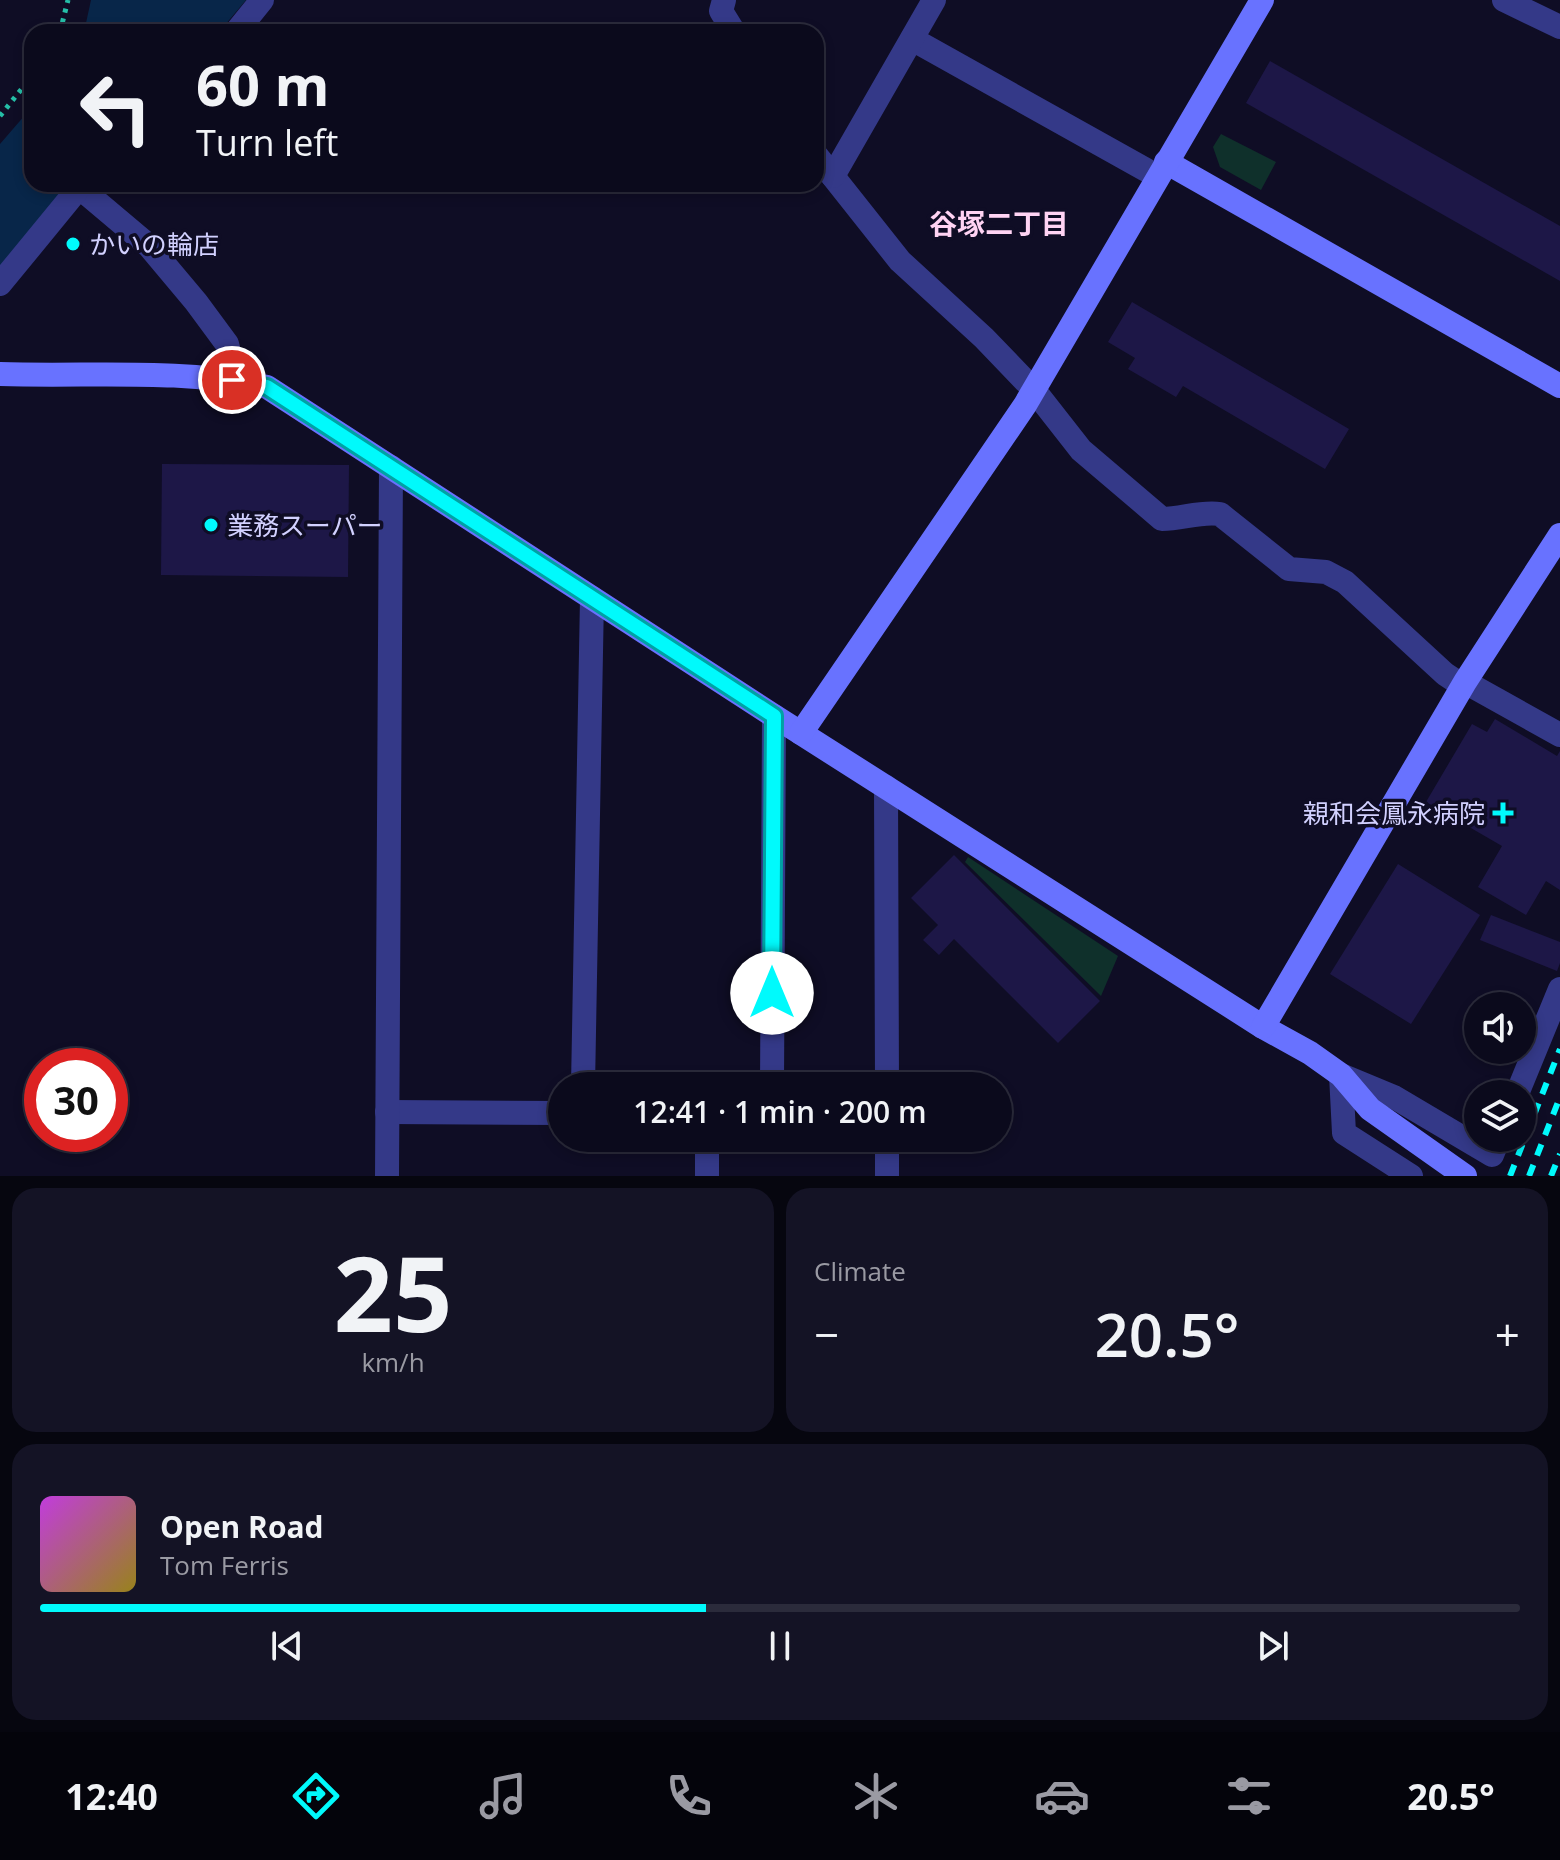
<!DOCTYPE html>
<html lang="en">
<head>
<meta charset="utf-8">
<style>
  :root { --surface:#0b0a1c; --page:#141325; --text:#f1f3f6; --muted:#9a9aa3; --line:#2b2b3b; --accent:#00fafc }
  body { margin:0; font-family:"Open Sans","Noto Sans JP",sans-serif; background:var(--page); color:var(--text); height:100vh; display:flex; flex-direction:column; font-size:30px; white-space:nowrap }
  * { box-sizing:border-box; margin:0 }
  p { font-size:26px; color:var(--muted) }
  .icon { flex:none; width:44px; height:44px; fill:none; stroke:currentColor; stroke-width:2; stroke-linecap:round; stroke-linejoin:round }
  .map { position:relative; height:1176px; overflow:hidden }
  .panel { display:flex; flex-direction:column; gap:12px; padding:12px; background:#06060f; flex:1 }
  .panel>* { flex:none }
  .guide { position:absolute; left:24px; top:24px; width:800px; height:168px; border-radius:24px; box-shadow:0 4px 12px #0003,0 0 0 2px var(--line); background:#0b0a1c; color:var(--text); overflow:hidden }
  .tools { position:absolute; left:1464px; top:992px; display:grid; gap:16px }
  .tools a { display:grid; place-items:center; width:72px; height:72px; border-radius:50%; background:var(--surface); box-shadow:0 4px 12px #0003,0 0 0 2px var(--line); font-size:40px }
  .speed { position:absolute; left:24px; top:1048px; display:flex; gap:16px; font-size:40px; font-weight:700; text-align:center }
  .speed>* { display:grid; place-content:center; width:104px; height:104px; border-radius:50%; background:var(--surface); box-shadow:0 4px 12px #0003,0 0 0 2px var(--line); line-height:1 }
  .speed .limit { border:12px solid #d22; background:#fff; color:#111 }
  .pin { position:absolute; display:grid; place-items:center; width:68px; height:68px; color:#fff; margin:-34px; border:4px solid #fff; border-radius:50%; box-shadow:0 2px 8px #0007 }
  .me { position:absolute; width:88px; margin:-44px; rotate:0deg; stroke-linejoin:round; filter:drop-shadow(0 0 6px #0008) }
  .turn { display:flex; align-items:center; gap:28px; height:168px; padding:0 40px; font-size:36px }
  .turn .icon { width:104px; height:104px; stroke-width:2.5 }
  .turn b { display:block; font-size:56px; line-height:68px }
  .big { font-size:60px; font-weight:600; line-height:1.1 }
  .panel .card { flex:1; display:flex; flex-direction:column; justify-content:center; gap:12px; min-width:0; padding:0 28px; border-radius:24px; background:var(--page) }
  .panel .dial { align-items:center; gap:0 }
  .dial b { font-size:104px; line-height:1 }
  .song { display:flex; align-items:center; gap:24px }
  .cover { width:96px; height:96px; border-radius:12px; background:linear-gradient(135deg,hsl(290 70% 55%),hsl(50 70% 35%)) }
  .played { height:8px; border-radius:4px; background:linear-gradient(90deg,var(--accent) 45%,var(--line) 45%) }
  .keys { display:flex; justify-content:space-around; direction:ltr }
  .heat { display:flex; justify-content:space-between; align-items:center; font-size:44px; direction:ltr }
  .panel .tiles { flex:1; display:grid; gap:12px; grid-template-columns:1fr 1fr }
  .card:last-child { grid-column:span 2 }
  .trip { position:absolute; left:548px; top:1072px; width:464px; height:80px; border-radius:40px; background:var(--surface); box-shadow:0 4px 12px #0003,0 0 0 2px var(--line); font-weight:600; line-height:80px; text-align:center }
  .tabs { display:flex; height:128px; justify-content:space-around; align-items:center; background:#04040b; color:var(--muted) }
  .tabs .icon { width:56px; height:56px }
  .tabs .current { color:var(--accent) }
  .tabs b { font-size:36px; color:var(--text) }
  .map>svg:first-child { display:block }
  .green { fill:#0f302b }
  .water { fill:#082649 }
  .building { fill:#1d1747 }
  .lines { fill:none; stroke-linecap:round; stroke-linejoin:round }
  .path { stroke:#25bea7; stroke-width:5; stroke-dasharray:4 6; stroke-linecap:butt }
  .street { stroke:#343988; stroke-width:24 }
  .secondary { stroke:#6872ff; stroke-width:24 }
  .rail { stroke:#00fafc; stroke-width:6; stroke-dasharray:12 10; stroke-linecap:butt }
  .route-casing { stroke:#00a2a4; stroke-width:20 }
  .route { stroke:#00fafc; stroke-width:14 }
  .poi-dot { fill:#00fafc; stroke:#0f0d25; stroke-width:3 }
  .labels { text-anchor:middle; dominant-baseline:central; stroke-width:7; stroke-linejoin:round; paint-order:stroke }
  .poi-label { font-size:26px; fill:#d2d1ff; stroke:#0f0d25; text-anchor:start }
  .neighbourhood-label { font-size:28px; font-weight:bold; fill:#ffd3f3; stroke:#0f0d25 }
</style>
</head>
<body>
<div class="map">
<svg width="1560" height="1176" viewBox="0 0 1560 1176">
  <rect width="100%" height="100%" fill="#0f0d25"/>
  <g class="green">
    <path d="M1221,134L1276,162L1261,190L1220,167L1213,147Z"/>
    <path d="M968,857L1118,956L1101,996L965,862Z"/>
  </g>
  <g class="water">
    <path d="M91,0H246L219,32H84Z"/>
    <path d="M32,107V184H70L0,270V144Z"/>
  </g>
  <g class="building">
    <path d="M1270,61L1560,226V281L1246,103Z"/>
    <path d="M1132,302L1349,429L1325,469L1183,386L1176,397L1128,369L1135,358L1108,342Z"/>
    <path d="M162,464L349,465L348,577L161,575Z"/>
    <path d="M1495,719L1557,756L1560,751V890L1546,881L1526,915L1478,887L1502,846L1426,802L1472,724L1487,732Z"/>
    <path d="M954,855L1100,1001L1058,1043L954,939L939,955L923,940L938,925L911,898Z"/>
    <path d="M1398,864L1480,915L1411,1024L1330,974Z"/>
    <path d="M1491,915L1560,942V963L1557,971L1480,940Z"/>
  </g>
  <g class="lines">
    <g class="path">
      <path d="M60,32L68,0"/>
      <path d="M0,116L32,76"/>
    </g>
    <g class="street">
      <path d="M724,0L721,11L734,32"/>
      <path d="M1504,0L1560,27"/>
      <path d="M236,32L262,0"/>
      <path d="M912,39L1157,176"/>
      <path d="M816,155L900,261L984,338L1034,390L1081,450L1162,519C1182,519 1200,511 1220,514L1289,569L1326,572L1345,582L1445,674L1463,686"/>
      <path d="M833,176L934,0"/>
      <path d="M79,187L149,246L196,302L227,344L232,363V380"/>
      <path d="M0,284L82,184"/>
      <path d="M1465,682L1560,735"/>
      <path d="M886,787L887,1086"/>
      <path d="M583,1086L592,598"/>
      <path d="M772,1086L774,716"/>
      <path d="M1517,1094L1560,989"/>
      <path d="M387,1112L562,1113"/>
      <path d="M387,1176L391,467"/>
      <path d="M707,1176V1138"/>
      <path d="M887,1176V1138"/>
      <path d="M1411,1176L1344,1133L1341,1075L1394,1097L1492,1155L1499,1138"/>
    </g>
    <g class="secondary">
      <path d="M1166,162L1560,386"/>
      <path d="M0,374C90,377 179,368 267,387L774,716L1263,1027L1310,1053L1341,1075L1370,1109L1465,1176"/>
      <path d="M801,733L1025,405L1262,0"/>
      <path d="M1263,1027L1465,682L1560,535"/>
    </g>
    <g class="rail">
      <path d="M1510,1176L1560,1049"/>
      <path d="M1529,1176L1560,1097"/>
      <path d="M1551,1176L1560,1154"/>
    </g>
  </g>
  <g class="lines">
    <g class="route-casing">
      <path id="route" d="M232,380L267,387L774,716L772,993"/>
    </g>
    <use href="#route" class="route"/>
  </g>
  <g class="poi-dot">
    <circle cx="73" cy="244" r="8"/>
    <circle cx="211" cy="525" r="8"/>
    <path d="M1499 801h8v8h8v8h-8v8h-8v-8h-8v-8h8z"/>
  </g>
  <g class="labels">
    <g class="poi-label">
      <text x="89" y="244">かいの輪店</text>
      <text x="227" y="525">業務スーパー</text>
      <text x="1485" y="813" text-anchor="end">親和会鳳永病院</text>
    </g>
    <g class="neighbourhood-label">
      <text x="999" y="223">谷塚二丁目</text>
    </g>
  </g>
</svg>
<div class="tools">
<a><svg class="icon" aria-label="sound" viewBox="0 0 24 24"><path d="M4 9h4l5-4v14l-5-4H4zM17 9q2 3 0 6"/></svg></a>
<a><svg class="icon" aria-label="layers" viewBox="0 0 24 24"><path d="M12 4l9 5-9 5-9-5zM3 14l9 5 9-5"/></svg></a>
</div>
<div class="speed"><div class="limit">30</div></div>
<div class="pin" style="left:232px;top:380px;background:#d93025"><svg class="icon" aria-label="arrive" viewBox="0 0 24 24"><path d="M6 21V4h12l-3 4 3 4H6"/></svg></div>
<svg class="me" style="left:772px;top:993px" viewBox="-20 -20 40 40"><circle r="19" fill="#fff"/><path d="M0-13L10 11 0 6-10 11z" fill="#00fafc"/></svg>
<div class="trip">12:41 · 1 min · 200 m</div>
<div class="guide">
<div class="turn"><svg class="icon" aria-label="left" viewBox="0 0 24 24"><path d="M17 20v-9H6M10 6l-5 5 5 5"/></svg><div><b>60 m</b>Turn left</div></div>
</div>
</div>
<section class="panel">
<div class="tiles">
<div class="card dial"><b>25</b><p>km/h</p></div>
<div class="card"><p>Climate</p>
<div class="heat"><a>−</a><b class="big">20.5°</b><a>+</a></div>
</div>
<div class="card">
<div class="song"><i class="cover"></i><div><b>Open Road</b><p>Tom Ferris</p></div></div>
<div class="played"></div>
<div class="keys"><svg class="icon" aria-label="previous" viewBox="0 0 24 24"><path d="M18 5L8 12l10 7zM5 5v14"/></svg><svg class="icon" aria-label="pause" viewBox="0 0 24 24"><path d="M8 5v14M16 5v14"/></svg><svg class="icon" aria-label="next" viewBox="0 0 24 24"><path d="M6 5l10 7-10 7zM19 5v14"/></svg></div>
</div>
</div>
</section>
<nav class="tabs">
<b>12:40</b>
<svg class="icon current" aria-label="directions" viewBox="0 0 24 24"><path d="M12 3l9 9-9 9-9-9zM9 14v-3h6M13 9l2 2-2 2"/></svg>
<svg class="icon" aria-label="music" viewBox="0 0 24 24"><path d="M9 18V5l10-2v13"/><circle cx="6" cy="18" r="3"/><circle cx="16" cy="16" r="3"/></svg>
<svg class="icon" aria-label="phone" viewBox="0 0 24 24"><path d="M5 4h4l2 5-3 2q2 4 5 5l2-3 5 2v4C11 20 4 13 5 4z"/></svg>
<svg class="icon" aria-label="climate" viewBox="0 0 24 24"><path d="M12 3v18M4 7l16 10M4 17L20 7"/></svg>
<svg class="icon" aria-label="car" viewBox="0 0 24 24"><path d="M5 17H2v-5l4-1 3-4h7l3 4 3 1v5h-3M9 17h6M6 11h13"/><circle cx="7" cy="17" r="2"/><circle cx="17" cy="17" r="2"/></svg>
<svg class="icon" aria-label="filters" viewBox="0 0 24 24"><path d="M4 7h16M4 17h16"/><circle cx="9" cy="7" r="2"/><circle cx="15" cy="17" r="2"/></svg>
<b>20.5°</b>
</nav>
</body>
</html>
